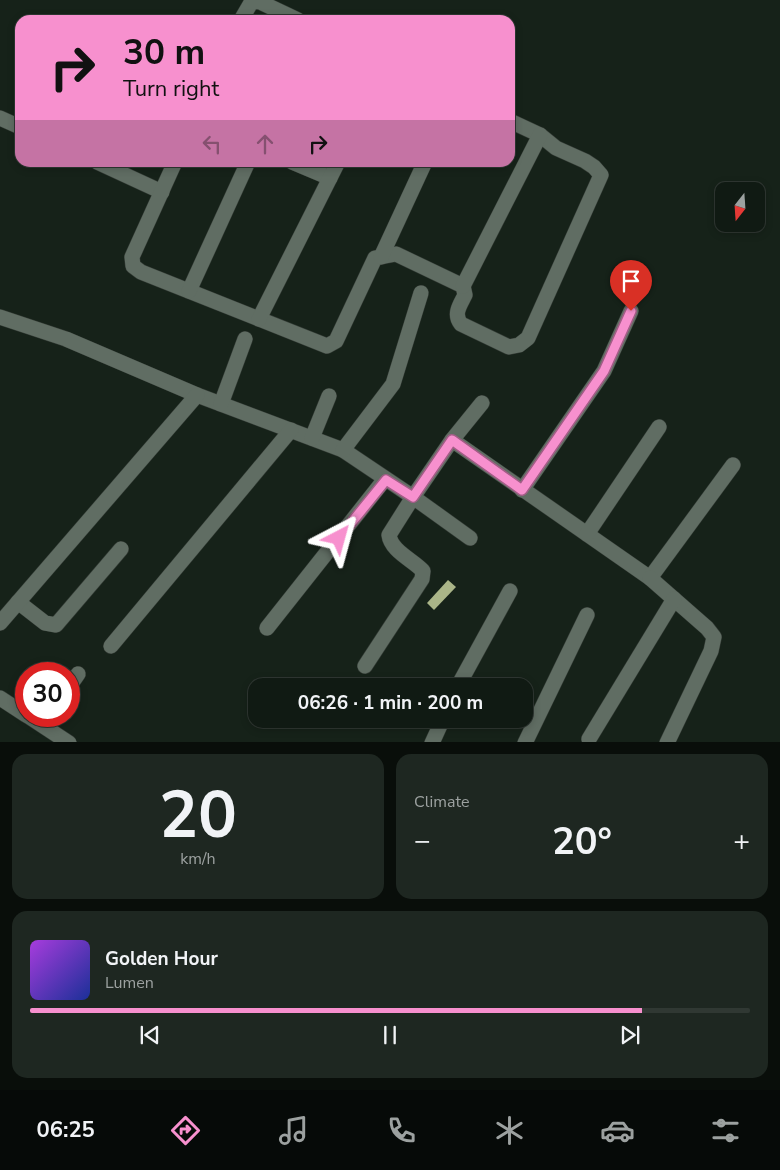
<!DOCTYPE html>
<html lang="en">
<head>
<meta charset="utf-8">
<style>
  :root { --surface:#101a13; --page:#1e2721; --text:#f1f3f6; --muted:#9ca1a0; --line:#303833; --accent:#f790ce }
  body { margin:0; font-family:"Nunito Sans",sans-serif; background:var(--page); color:var(--text); height:100vh; display:flex; flex-direction:column; font-size:19px; white-space:nowrap }
  * { box-sizing:border-box; margin:0 }
  p { font-size:16px; color:var(--muted) }
  .icon { flex:none; width:28px; height:28px; fill:none; stroke:currentColor; stroke-width:2; stroke-linecap:round; stroke-linejoin:round }
  .map { position:relative; height:742px; overflow:hidden }
  .details { display:flex; flex-direction:column; gap:12px; padding:12px; background:#090e0a; flex:1 }
  .details>* { flex:none }
  .hud { position:absolute; left:15px; top:15px; width:500px; height:152px; border-radius:15px; box-shadow:0 2px 8px #0003,0 0 0 1px var(--line); background:#f790ce; color:#111; overflow:hidden }
  .needle { width:32px; rotate:197deg }
  .fabs { position:absolute; left:715px; top:182px; display:grid; gap:10px }
  .fabs a { display:grid; place-items:center; width:50px; height:50px; border-radius:10px; background:var(--surface); box-shadow:0 2px 8px #0003,0 0 0 1px var(--line); font-size:25px }
  .speed { position:absolute; left:15px; top:662px; display:flex; gap:10px; font-size:25px; font-weight:700; text-align:center }
  .speed>* { display:grid; place-content:center; width:65px; height:65px; border-radius:50%; background:var(--surface); box-shadow:0 2px 8px #0003,0 0 0 1px var(--line); line-height:1 }
  .speed .limit { border:8px solid #d22; background:#fff; color:#111 }
  .pin { position:absolute; display:grid; place-items:center; width:42px; height:42px; color:#fff; margin:-51px -21px; border-radius:50% 50% 50% 0; rotate:-45deg; box-shadow:0 0 5px #0007 }
  .pin .icon { rotate:45deg }
  .me { position:absolute; width:55px; margin:-28px; rotate:39deg; stroke-linejoin:round; filter:drop-shadow(0 0 4px #0008) }
  .turn { display:flex; align-items:center; gap:18px; height:105px; padding:0 25px; font-size:22px }
  .turn .icon { width:65px; height:65px; stroke-width:2.5 }
  .turn b { display:block; font-size:35px; line-height:42px }
  .lanes { display:flex; align-items:center; height:48px; padding:0 25px; background:#0003; justify-content:center; gap:25px; direction:ltr }
  .lanes .off { opacity:.35 }
  .big { font-size:38px; font-weight:700; line-height:1.1 }
  .details .widget { flex:1; display:flex; flex-direction:column; justify-content:center; gap:8px; min-width:0; padding:0 18px; border-radius:15px; background:var(--page) }
  .details .dial { align-items:center; gap:0 }
  .dial b { font-size:65px; line-height:1 }
  .song { display:flex; align-items:center; gap:15px }
  .cover { width:60px; height:60px; border-radius:8px; background:linear-gradient(135deg,hsl(280 70% 55%),hsl(230 70% 35%)) }
  .played { height:5px; border-radius:2px; background:linear-gradient(90deg,var(--accent) 85%,var(--line) 85%) }
  .keys { display:flex; justify-content:space-around; direction:ltr }
  .heat { display:flex; justify-content:space-between; align-items:center; font-size:28px; direction:ltr }
  .details .tiles { flex:1; display:grid; gap:12px; grid-template-columns:1fr 1fr }
  .widget:last-child { grid-column:span 2 }
  .trip { position:absolute; left:248px; top:678px; width:285px; height:50px; border-radius:15px; background:var(--surface); box-shadow:0 2px 8px #0003,0 0 0 1px var(--line); font-weight:700; line-height:50px; text-align:center }
  .dock { display:flex; height:80px; justify-content:space-around; align-items:center; background:#060a08; color:var(--muted) }
  .dock .icon { width:35px; height:35px }
  .dock .current { color:var(--accent) }
  .dock b { font-size:22px; color:var(--text) }
  .map>svg:first-child { display:block }
  .building { fill:#aab588 }
  .lines { fill:none; stroke-linecap:round; stroke-linejoin:round }
  .minor-casing { stroke:#353d37; stroke-width:16 }
  .minor { stroke:#606d63; stroke-width:15 }
  .route-casing { stroke:#a15e86; stroke-width:12 }
  .route { stroke:#f790ce; stroke-width:9 }
</style>
</head>
<body>
<div class="map">
<svg width="780" height="743" viewBox="0 0 780 743">
  <rect width="100%" height="100%" fill="#162219"/>
  <path class="building" d="M448,580L456,587L434,610L427,603Z"/>
  <g class="lines">
    <g class="minor-casing">
      <g id="minor">
        <path d="M241,20L252,1L260,2L298,20"/>
        <path d="M0,118L20,127"/>
        <path d="M97,162L162,192"/>
        <path d="M175,162L132,257L133,266L141,272L327,346L336,341L375,258L396,254L463,286L465,295C460,305 453,314 461,324L509,347L519,345L528,338L601,175L594,167L585,161L556,148L540,135L510,121"/>
        <path d="M292,162L330,178"/>
        <path d="M381,257L425,162"/>
        <path d="M463,286L540,135"/>
        <path d="M189,291L248,162"/>
        <path d="M0,317L66,339L197,395L343,450L413,497L452,440L482,403"/>
        <path d="M259,319L338,162"/>
        <path d="M221,404L245,339"/>
        <path d="M312,438L329,396"/>
        <path d="M452,440L650,578L733,465"/>
        <path d="M343,450L393,384L421,293"/>
        <path d="M522,490L604,371L631,311"/>
        <path d="M587,534L659,427"/>
        <path d="M650,578L707,628L714,637L711,651L667,743"/>
        <path d="M18,602L45,623L56,625L121,549"/>
        <path d="M0,623L197,395"/>
        <path d="M267,628L385,479"/>
        <path d="M111,646L291,430"/>
        <path d="M365,666L422,579L423,571C413,560 391,551 389,535L413,497L470,538"/>
        <path d="M458,686L510,591"/>
        <path d="M69,687L78,674"/>
        <path d="M0,698L26,715"/>
        <path d="M28,716L69,743"/>
        <path d="M589,739L674,599"/>
        <path d="M432,743L443,719"/>
        <path d="M525,743L587,615"/>
      </g>
    </g>
    <use href="#minor" class="minor"/>
  </g>
  <g class="lines">
    <g class="route-casing">
      <path id="route" d="M339,538L386,480L413,497L452,440L522,490L604,371L631,311"/>
    </g>
    <use href="#route" class="route"/>
  </g>
</svg>
<div class="fabs">
<a><svg class="needle" viewBox="-14 -14 28 28"><path d="M0-13l5 13h-10z" fill="#e53935"/><path d="M0 13l5-13h-10z" fill="#9ca1a0"/></svg></a>
</div>
<div class="speed"><div class="limit">30</div></div>
<div class="pin" style="left:631px;top:311px;background:#d93025"><svg class="icon" aria-label="arrive" viewBox="0 0 24 24"><path d="M6 21V4h12l-3 4 3 4H6"/></svg></div>
<svg class="me" style="left:339px;top:538px" viewBox="-20 -20 40 40"><path d="M0-17L14 15 0 8-14 15z" fill="#f790ce" stroke="#fff" stroke-width="4"/></svg>
<div class="trip">06:26 · 1 min · 200 m</div>
<div class="hud">
<div class="turn"><svg class="icon" aria-label="right" viewBox="0 0 24 24"><path d="M7 20v-9h11M14 6l5 5-5 5"/></svg><div><b>30 m</b>Turn right</div></div>
<div class="lanes"><svg class="icon off" aria-label="left" viewBox="0 0 24 24"><path d="M17 20v-9H6M10 6l-5 5 5 5"/></svg><svg class="icon off" aria-label="ahead" viewBox="0 0 24 24"><path d="M12 20V5M6 11l6-6 6 6"/></svg><svg class="icon" aria-label="right" viewBox="0 0 24 24"><path d="M7 20v-9h11M14 6l5 5-5 5"/></svg></div>
</div>
</div>
<section class="details">
<div class="tiles">
<div class="widget dial"><b>20</b><p>km/h</p></div>
<div class="widget"><p>Climate</p>
<div class="heat"><a>−</a><b class="big">20°</b><a>+</a></div>
</div>
<div class="widget">
<div class="song"><i class="cover"></i><div><b>Golden Hour</b><p>Lumen</p></div></div>
<div class="played"></div>
<div class="keys"><svg class="icon" aria-label="previous" viewBox="0 0 24 24"><path d="M18 5L8 12l10 7zM5 5v14"/></svg><svg class="icon" aria-label="pause" viewBox="0 0 24 24"><path d="M8 5v14M16 5v14"/></svg><svg class="icon" aria-label="next" viewBox="0 0 24 24"><path d="M6 5l10 7-10 7zM19 5v14"/></svg></div>
</div>
</div>
</section>
<nav class="dock">
<b>06:25</b>
<svg class="icon current" aria-label="directions" viewBox="0 0 24 24"><path d="M12 3l9 9-9 9-9-9zM9 14v-3h6M13 9l2 2-2 2"/></svg>
<svg class="icon" aria-label="music" viewBox="0 0 24 24"><path d="M9 18V5l10-2v13"/><circle cx="6" cy="18" r="3"/><circle cx="16" cy="16" r="3"/></svg>
<svg class="icon" aria-label="phone" viewBox="0 0 24 24"><path d="M5 4h4l2 5-3 2q2 4 5 5l2-3 5 2v4C11 20 4 13 5 4z"/></svg>
<svg class="icon" aria-label="climate" viewBox="0 0 24 24"><path d="M12 3v18M4 7l16 10M4 17L20 7"/></svg>
<svg class="icon" aria-label="car" viewBox="0 0 24 24"><path d="M5 17H2v-5l4-1 3-4h7l3 4 3 1v5h-3M9 17h6M6 11h13"/><circle cx="7" cy="17" r="2"/><circle cx="17" cy="17" r="2"/></svg>
<svg class="icon" aria-label="filters" viewBox="0 0 24 24"><path d="M4 7h16M4 17h16"/><circle cx="9" cy="7" r="2"/><circle cx="15" cy="17" r="2"/></svg>
</nav>
</body>
</html>
